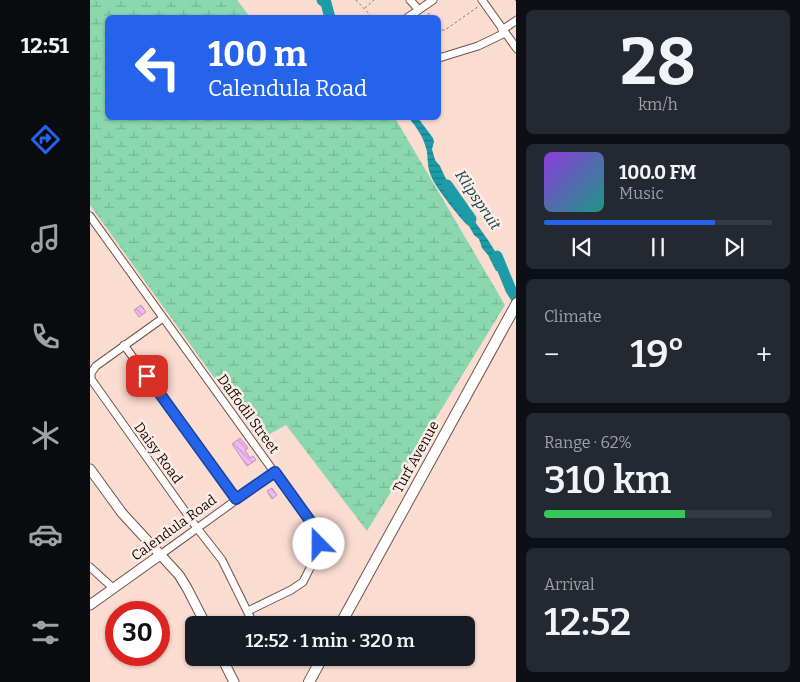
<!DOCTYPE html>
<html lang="en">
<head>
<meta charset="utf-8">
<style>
  :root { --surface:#171b24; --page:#242831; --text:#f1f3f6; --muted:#9ea1a6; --line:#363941; --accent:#2563eb }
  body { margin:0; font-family:Bitter,serif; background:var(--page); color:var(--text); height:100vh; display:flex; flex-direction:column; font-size:19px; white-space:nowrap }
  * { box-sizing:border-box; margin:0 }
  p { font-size:16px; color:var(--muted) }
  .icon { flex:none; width:28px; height:28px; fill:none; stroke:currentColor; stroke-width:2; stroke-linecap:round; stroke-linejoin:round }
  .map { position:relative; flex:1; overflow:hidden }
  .sheet { display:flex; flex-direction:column; gap:10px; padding:10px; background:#0d0f14; width:284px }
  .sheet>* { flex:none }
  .banner { position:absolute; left:15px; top:15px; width:336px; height:105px; border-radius:8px; box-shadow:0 1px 4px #0004; background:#2563eb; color:#fff; overflow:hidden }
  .speed { position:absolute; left:15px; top:601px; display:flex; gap:10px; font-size:25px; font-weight:700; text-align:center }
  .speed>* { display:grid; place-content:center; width:65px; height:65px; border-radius:50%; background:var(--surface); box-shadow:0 1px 4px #0004; line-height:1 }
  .speed .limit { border:8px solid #d22; background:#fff; color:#111 }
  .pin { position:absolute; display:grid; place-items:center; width:42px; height:42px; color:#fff; margin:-21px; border-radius:10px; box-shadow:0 2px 8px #0006 }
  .me { position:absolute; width:55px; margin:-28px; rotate:338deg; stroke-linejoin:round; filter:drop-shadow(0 0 4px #0008) }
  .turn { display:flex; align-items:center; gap:18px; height:105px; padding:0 20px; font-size:22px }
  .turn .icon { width:65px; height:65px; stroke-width:2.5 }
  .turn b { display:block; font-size:35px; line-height:42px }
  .big { font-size:38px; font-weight:600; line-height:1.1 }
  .sheet .card { flex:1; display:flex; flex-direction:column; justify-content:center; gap:8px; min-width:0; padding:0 18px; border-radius:8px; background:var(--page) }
  .sheet .dial { align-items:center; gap:0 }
  .dial b { font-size:65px; line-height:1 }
  .song { display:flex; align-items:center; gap:15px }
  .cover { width:60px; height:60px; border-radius:8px; background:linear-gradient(135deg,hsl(270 70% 55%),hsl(170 70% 35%)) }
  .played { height:5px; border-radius:2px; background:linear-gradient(90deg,var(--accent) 75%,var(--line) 75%) }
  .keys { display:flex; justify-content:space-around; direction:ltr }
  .heat { display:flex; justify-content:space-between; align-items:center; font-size:28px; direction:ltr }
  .charge { height:8px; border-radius:4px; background:linear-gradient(90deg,#34c759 62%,var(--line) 0) }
  .trip { position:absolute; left:95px; top:616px; width:290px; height:50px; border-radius:8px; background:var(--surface); box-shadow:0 1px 4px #0004; font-weight:600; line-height:50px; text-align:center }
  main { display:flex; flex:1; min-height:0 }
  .tab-bar { display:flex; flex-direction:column; width:90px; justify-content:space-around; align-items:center; background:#090b0e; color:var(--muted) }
  .tab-bar .icon { width:35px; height:35px }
  .tab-bar .current { color:var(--accent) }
  .tab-bar b { font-size:22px; color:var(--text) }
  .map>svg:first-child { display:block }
  .wetland { fill:url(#wetland-marsh) }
  .water { fill:url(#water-rules) }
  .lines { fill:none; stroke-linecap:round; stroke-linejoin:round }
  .river { stroke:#1d9ca7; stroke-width:11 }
  .building { fill:url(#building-back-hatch); stroke:#b499b3 }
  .minor-casing { stroke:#745347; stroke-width:9 }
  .tertiary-casing { stroke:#745347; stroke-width:11 }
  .secondary-casing { stroke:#745347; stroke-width:12 }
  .path { stroke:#8c766f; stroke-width:1; stroke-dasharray:2.5 2.5; stroke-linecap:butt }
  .minor { stroke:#fff; stroke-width:7 }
  .tertiary { stroke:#fff; stroke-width:9 }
  .secondary { stroke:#fff; stroke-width:10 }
  .route-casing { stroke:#184099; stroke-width:12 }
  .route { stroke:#2563eb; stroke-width:9 }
  .labels { text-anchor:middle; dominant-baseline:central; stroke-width:5; stroke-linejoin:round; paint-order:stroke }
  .street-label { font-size:14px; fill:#140805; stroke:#fdede7 }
  .water-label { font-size:15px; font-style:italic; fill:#11444a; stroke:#fdede7 }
</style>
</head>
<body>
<main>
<nav class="tab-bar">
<b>12:51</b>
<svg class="icon current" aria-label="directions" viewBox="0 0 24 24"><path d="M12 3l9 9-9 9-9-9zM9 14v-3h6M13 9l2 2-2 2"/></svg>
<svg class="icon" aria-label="music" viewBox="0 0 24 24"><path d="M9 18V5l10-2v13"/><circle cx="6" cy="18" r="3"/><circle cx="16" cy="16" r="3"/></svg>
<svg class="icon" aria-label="phone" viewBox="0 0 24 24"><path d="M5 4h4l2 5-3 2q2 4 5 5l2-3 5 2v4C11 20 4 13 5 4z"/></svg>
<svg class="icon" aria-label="climate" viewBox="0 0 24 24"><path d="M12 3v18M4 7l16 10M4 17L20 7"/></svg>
<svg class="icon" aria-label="car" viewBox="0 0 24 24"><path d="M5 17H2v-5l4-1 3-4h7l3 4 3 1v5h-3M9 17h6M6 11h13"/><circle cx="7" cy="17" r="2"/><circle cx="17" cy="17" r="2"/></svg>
<svg class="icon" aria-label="filters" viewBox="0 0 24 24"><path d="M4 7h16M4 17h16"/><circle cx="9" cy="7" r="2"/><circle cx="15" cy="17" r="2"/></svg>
</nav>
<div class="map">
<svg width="427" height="682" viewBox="0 0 427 682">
  <defs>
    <pattern id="wetland-marsh" width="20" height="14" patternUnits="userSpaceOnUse" patternTransform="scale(1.25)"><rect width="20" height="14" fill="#8bd7ae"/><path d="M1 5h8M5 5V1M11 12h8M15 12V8" fill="none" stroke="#77b794"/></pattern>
    <pattern id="water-rules" width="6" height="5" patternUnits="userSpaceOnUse" patternTransform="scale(1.25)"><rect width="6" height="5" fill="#1d9ca7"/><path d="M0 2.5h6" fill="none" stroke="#187d86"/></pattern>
    <pattern id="building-back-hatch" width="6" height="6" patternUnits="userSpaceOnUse" patternTransform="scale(1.25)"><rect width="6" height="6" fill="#f3b7f1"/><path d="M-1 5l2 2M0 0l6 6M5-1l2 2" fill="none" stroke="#cf9ccd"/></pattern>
  </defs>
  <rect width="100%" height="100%" fill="#fbdcd0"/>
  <path class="wetland" d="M0,0H147L160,17L18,18V118H305L415,305L277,531L196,425L169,440L0,205Z"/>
  <path class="water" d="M319,118H328L343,138L344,142L342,149L345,160L350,166L368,205L376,209L398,240L410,259L414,270L406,271L398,255L392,248L389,239L384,235L379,226C374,224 344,185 342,178C340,174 338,168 338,163C337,158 338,153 336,148C333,136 326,127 319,118Z"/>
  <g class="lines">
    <g class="river">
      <path d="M232,0L236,3L240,18"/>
      <path d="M357,185L381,219"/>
      <path d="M407,256L421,290L427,299"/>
    </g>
  </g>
  <g class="building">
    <path d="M51,305L56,312L49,317L44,310Z"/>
    <path d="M150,438L158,448L155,450L160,458L163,456L166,460L157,466L142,444Z"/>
    <path d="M182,488L187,495L182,499L177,491Z"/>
  </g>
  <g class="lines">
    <g class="minor-casing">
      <g id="minor">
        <path d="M320,0L328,9"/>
        <path d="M392,0L427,49"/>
        <path d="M317,18L343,0"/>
        <path d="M412,30L427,20"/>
        <path d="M349,58L388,46L415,33"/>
        <path d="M0,216L228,533L229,540L228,552L213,582L201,590L158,611"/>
        <path d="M73,318L6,366L1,373V379L107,528L132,560L164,625"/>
        <path d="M34,345L146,499"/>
        <path d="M70,555L185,472"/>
        <path d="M0,567L23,588"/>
      </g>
    </g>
    <g class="tertiary-casing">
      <g id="tertiary">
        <path d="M0,469L32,513L89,575L97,588L116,625"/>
        <path d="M0,605L70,555"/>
        <path d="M132,658L144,682"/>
      </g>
    </g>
    <g class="secondary-casing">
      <g id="secondary">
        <path d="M250,625L427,303"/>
        <path d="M219,682L232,658"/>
      </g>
    </g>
    <g class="path">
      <path d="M266,0L283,18"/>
      <path d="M425,0L427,2"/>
      <path d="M275,8L284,0"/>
      <path d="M338,13L342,18"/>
      <path d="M349,26L352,30H355L389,6"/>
    </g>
    <use href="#minor" class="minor"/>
    <use href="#tertiary" class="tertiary"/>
    <use href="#secondary" class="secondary"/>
  </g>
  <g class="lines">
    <g class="route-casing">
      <path id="route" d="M57,376L146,499L185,472L226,529L229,537V544"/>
    </g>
    <use href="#route" class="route"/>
  </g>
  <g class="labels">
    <g class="street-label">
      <text transform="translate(158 414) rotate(54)">Daffodil Street</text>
      <text transform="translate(68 453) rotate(54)">Daisy Road</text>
      <text transform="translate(326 457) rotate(-61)">Turf Avenue</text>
      <text transform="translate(84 528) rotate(-36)">Calendula Road</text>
    </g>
    <g class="water-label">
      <text transform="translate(388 200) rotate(56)">Klipspruit</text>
    </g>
  </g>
</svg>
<div class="speed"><div class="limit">30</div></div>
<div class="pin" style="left:57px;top:376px;background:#d93025"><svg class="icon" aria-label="arrive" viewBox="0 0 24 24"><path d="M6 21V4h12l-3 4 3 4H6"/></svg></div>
<svg class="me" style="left:229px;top:544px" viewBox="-20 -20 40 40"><circle r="19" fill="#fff"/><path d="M0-13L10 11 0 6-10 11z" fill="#2563eb"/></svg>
<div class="trip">12:52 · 1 min · 320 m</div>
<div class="banner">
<div class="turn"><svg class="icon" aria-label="left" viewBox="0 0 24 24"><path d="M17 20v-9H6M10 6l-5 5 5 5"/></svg><div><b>100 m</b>Calendula Road</div></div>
</div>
</div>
<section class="sheet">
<div class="card dial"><b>28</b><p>km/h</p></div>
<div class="card">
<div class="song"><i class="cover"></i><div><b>100.0 FM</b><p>Music</p></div></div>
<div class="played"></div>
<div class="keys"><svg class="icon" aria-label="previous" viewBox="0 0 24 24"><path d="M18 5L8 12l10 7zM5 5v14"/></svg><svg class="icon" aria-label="pause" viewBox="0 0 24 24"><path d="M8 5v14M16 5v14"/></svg><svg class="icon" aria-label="next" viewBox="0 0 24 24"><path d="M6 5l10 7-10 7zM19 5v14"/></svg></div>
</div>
<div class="card"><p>Climate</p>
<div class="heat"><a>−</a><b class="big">19°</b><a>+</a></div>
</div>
<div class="card"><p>Range · 62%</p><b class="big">310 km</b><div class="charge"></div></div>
<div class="card"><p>Arrival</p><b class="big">12:52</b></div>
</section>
</main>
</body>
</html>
